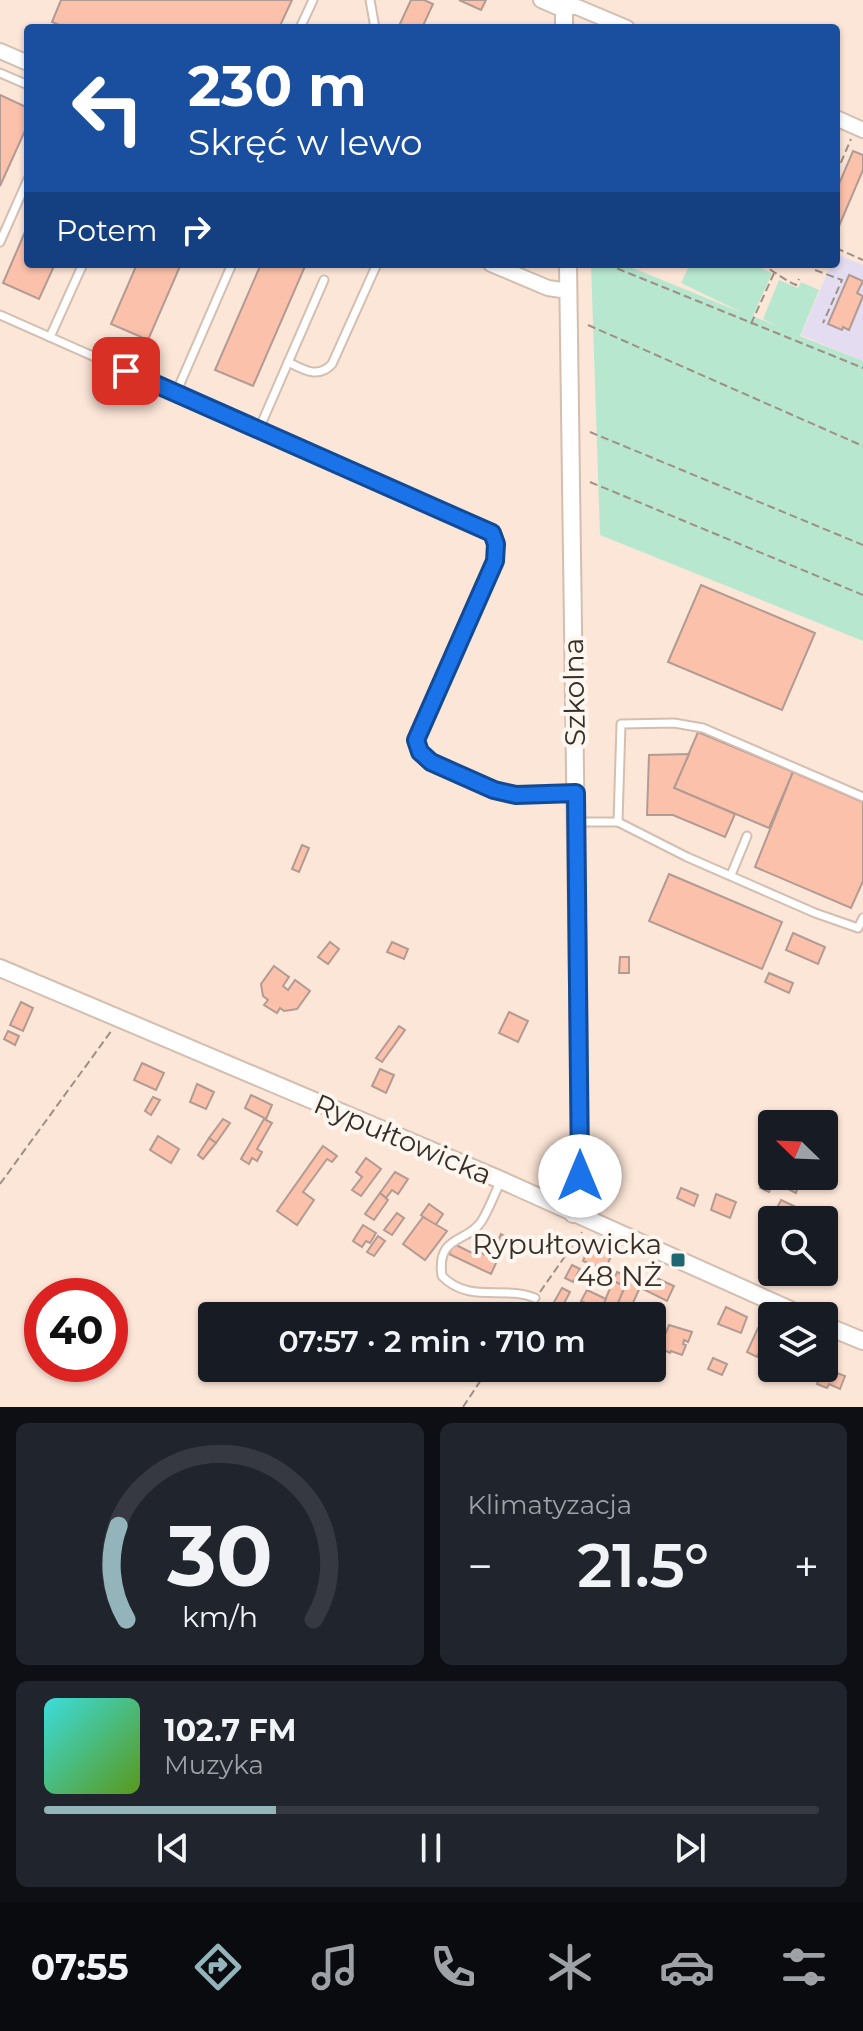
<!DOCTYPE html>
<html lang="pl">
<head>
<meta charset="utf-8">
<style>
  :root { --surface:#171b24; --page:#20242c; --text:#f1f3f6; --muted:#9ea1a6; --line:#363941; --accent:#92b4ba }
  body { margin:0; font-family:Montserrat,sans-serif; background:var(--page); color:var(--text); height:100vh; display:flex; flex-direction:column; font-size:30px; white-space:nowrap }
  * { box-sizing:border-box; margin:0 }
  p { font-size:26px; color:var(--muted) }
  .icon { flex:none; width:44px; height:44px; fill:none; stroke:currentColor; stroke-width:2; stroke-linecap:round; stroke-linejoin:round }
  .map { position:relative; height:1407px; overflow:hidden }
  .panel { display:flex; flex-direction:column; gap:16px; padding:16px; background:#0d0f14; flex:1 }
  .panel>* { flex:none }
  .guide { position:absolute; left:24px; top:24px; width:816px; height:244px; border-radius:8px; box-shadow:0 2px 6px #0004; background:#1a4fa0; color:#fff; overflow:hidden }
  .needle { width:52px; rotate:293deg }
  .buttons { position:absolute; left:758px; top:1110px; display:grid; gap:16px }
  .buttons a { display:grid; place-items:center; width:80px; height:80px; border-radius:8px; background:var(--surface); box-shadow:0 2px 6px #0004; font-size:40px }
  .speed { position:absolute; left:24px; top:1278px; display:flex; gap:16px; font-size:40px; font-weight:700; text-align:center }
  .speed>* { display:grid; place-content:center; width:104px; height:104px; border-radius:50%; background:var(--surface); box-shadow:0 2px 6px #0004; line-height:1 }
  .speed .limit { border:12px solid #d22; background:#fff; color:#111 }
  .pin { position:absolute; display:grid; place-items:center; width:68px; height:68px; color:#fff; margin:-34px; border-radius:16px; box-shadow:0 4px 12px #0006 }
  .me { position:absolute; width:88px; margin:-44px; rotate:0deg; stroke-linejoin:round; filter:drop-shadow(0 0 6px #0008) }
  .turn { display:flex; align-items:center; gap:28px; height:168px; padding:0 32px; font-size:36px }
  .turn .icon { width:104px; height:104px; stroke-width:2.5 }
  .turn b { display:block; font-size:56px; line-height:68px }
  .then { display:flex; align-items:center; height:76px; padding:0 32px; background:#0003; gap:16px; font-size:30px }
  .big { font-size:60px; font-weight:600; line-height:1.1 }
  .panel .card { flex:1; display:flex; flex-direction:column; justify-content:center; gap:12px; min-width:0; padding:0 28px; border-radius:12px; background:var(--page) }
  .panel .dial { align-items:center; gap:0 }
  .dial svg { height:208px; overflow:visible; fill:none; stroke:var(--line); stroke-width:7; stroke-linecap:round; text-anchor:middle }
  .dial text { fill:var(--text); stroke:none }
  .song { display:flex; align-items:center; gap:24px }
  .cover { width:96px; height:96px; border-radius:12px; background:linear-gradient(135deg,hsl(180 70% 55%),hsl(90 70% 35%)) }
  .played { height:8px; border-radius:4px; background:linear-gradient(90deg,var(--accent) 30%,var(--line) 30%) }
  .keys { display:flex; justify-content:space-around; direction:ltr }
  .heat { display:flex; justify-content:space-between; align-items:center; font-size:44px; direction:ltr }
  .panel .tiles { flex:1; display:grid; gap:16px; grid-template-columns:1fr 1fr }
  .card:last-child { grid-column:span 2 }
  .trip { position:absolute; left:198px; top:1302px; width:468px; height:80px; border-radius:8px; background:var(--surface); box-shadow:0 2px 6px #0004; font-weight:600; line-height:80px; text-align:center }
  .tab-bar { display:flex; height:128px; justify-content:space-around; align-items:center; background:#090b0e; color:var(--muted) }
  .tab-bar .icon { width:56px; height:56px }
  .tab-bar .on { color:var(--accent) }
  .tab-bar b { font-size:36px; color:var(--text) }
  .map>svg:first-child { display:block }
  .education { fill:#e4ddf2 }
  .green { fill:#b8e7cf }
  .building { fill:#fbc1ab; stroke:#b29b92; stroke-width:2 }
  .lines { fill:none; stroke-linecap:round; stroke-linejoin:round }
  .service-casing { stroke:#d3beb0; stroke-width:11 }
  .minor-casing { stroke:#d3beb0; stroke-width:18 }
  .tertiary-casing { stroke:#d3beb0; stroke-width:20 }
  .path { stroke:#9f9086; stroke-width:2; stroke-dasharray:8 4; stroke-linecap:butt }
  .service { stroke:#fff; stroke-width:7 }
  .minor { stroke:#fff; stroke-width:14 }
  .tertiary { stroke:#fff; stroke-width:16 }
  .route-casing { stroke:#114b97; stroke-width:20 }
  .route { stroke:#1a73e8; stroke-width:14 }
  .poi-dot { fill:#1d6871; stroke:#fff6f0; stroke-width:3 }
  .labels { text-anchor:middle; dominant-baseline:central; stroke-width:8; stroke-linejoin:round; paint-order:stroke }
  .street-label { font-size:28px; fill:#362e28; stroke:#fff6f0 }
  .poi-label { font-size:28px; fill:#362e28; stroke:#fff6f0; text-anchor:end }
</style>
</head>
<body>
<div class="map">
<svg width="863" height="1407" viewBox="0 0 863 1407">
  <rect width="100%" height="100%" fill="#fce6d8"/>
  <path class="education" d="M836,254L863,265V361L801,335L831,264H836Z"/>
  <path class="green" d="M591,264H623L743,313L681,283L690,264H751L772,273L753,316L781,328L763,319L779,280L798,288L801,282L819,290L800,336L863,361V641L600,535Z"/>
  <g class="building">
    <path d="M61,0H292L279,28H66L52,22Z"/>
    <path d="M411,0H424L433,4L422,28H398Z"/>
    <path d="M459,0H486L481,10Z"/>
    <path d="M0,95L28,108V124L0,186Z"/>
    <path d="M853,151L863,155V170L836,233V191Z"/>
    <path d="M28,225V264H55L39,299L3,283Z"/>
    <path d="M137,264H181L148,340L111,324Z"/>
    <path d="M261,264H306L253,386L215,370Z"/>
    <path d="M849,275L863,281L857,293L863,296L849,330L843,327L842,330L828,324Z"/>
    <path d="M701,585L815,633L782,710L668,662Z"/>
    <path d="M698,732L793,772L769,828L674,788Z"/>
    <path d="M689,754L674,788L735,814L725,837L673,815H647L649,755Z"/>
    <path d="M793,772L863,802V881L851,908L755,867Z"/>
    <path d="M302,845L309,848L299,872L292,869Z"/>
    <path d="M669,874L782,922L762,969L649,921Z"/>
    <path d="M793,933L825,947L818,964L786,950Z"/>
    <path d="M330,942L339,949L328,964L318,957Z"/>
    <path d="M392,942L408,949L404,959L387,952Z"/>
    <path d="M620,957H629V973H619Z"/>
    <path d="M274,966L289,977L283,986L288,990L295,980L310,991L297,1009L284,1011L280,1008L277,1013L264,1005L268,1000L263,996L261,984Z"/>
    <path d="M769,973L793,983L789,993L765,982Z"/>
    <path d="M21,1002L33,1008L23,1031L10,1025Z"/>
    <path d="M509,1012L528,1021L518,1042L499,1033Z"/>
    <path d="M399,1026L405,1030L382,1062L376,1058Z"/>
    <path d="M8,1031L19,1036L15,1045L4,1039Z"/>
    <path d="M142,1063L164,1073L156,1090L134,1080Z"/>
    <path d="M380,1069L394,1075L386,1093L372,1086Z"/>
    <path d="M197,1084L214,1092L206,1109L190,1102Z"/>
    <path d="M251,1095L272,1105L266,1119L245,1108Z"/>
    <path d="M153,1097L160,1100L151,1115L145,1111Z"/>
    <path d="M223,1119L230,1123L216,1143L209,1138Z"/>
    <path d="M264,1119L272,1123L257,1149L262,1152L257,1161L252,1158L249,1164L241,1159Z"/>
    <path d="M158,1136L179,1149L171,1163L150,1150Z"/>
    <path d="M209,1138L216,1143L203,1159L198,1155Z"/>
    <path d="M323,1146L337,1156L332,1162L327,1159L303,1192L314,1200L297,1225L277,1211Z"/>
    <path d="M366,1158L381,1169L361,1196L352,1190L362,1177L356,1172Z"/>
    <path d="M769,1169L772,1170V1176H776L769,1192L760,1188Z"/>
    <path d="M395,1172L408,1179L398,1194L392,1190L386,1198L380,1193Z"/>
    <path d="M791,1176H805L801,1178L796,1193L786,1188Z"/>
    <path d="M681,1188L698,1195L694,1206L677,1198Z"/>
    <path d="M380,1193L388,1200L374,1220L365,1214Z"/>
    <path d="M716,1194L736,1202L730,1218L711,1210Z"/>
    <path d="M781,1200L811,1214L808,1220H780L783,1213L776,1210Z"/>
    <path d="M429,1204L443,1214L435,1226L421,1215Z"/>
    <path d="M397,1213L404,1218L392,1235L384,1230Z"/>
    <path d="M423,1217L447,1231L425,1260L403,1244Z"/>
    <path d="M363,1225L376,1233L370,1243L366,1241L362,1247L353,1241Z"/>
    <path d="M501,1234L508,1238L498,1259L491,1255Z"/>
    <path d="M378,1236L385,1241L374,1256L367,1252Z"/>
    <path d="M454,1244L472,1253L474,1249L497,1261L491,1274L449,1254Z"/>
    <path d="M590,1244L612,1254L605,1270L583,1261Z"/>
    <path d="M572,1265L580,1269L573,1282L565,1278Z"/>
    <path d="M617,1272L642,1283L627,1316H615L617,1311L615,1310L625,1286L613,1281Z"/>
    <path d="M650,1275L674,1286L667,1301L643,1289Z"/>
    <path d="M613,1281L625,1286L615,1310L603,1305Z"/>
    <path d="M562,1288L570,1292L559,1313L550,1309Z"/>
    <path d="M587,1290L606,1299L600,1310L581,1301Z"/>
    <path d="M726,1307L747,1317L741,1333L718,1324Z"/>
    <path d="M669,1325L692,1332L688,1342L684,1340L683,1344L686,1345L682,1355L671,1351L670,1353L664,1350L662,1355L654,1351L657,1346L660,1347Z"/>
    <path d="M768,1326L772,1328L769,1347L763,1344L757,1357L747,1352L758,1328L767,1329Z"/>
    <path d="M713,1358L727,1364L722,1375L708,1369Z"/>
    <path d="M824,1368L845,1376L840,1389L829,1384L827,1388L817,1384Z"/>
  </g>
  <g class="lines">
    <g class="service-casing">
      <g id="service">
        <path d="M370,0L375,28"/>
        <path d="M300,28L313,0"/>
        <path d="M0,73L28,85"/>
        <path d="M0,242L28,179"/>
        <path d="M0,315L492,533L496,544L495,561L416,740L420,752L431,762L494,790L516,795L574,793"/>
        <path d="M50,337L83,264"/>
        <path d="M288,362C304,370 318,379 332,364L377,264"/>
        <path d="M176,393L232,264"/>
        <path d="M259,429L324,280"/>
        <path d="M576,822H618L687,857L815,913L858,928L863,918"/>
        <path d="M618,822L621,724L674,723L703,728L863,797"/>
        <path d="M731,875L747,836"/>
        <path d="M501,1181C494,1194 489,1210 481,1222C467,1243 436,1235 442,1276C469,1304 504,1285 535,1298"/>
      </g>
    </g>
    <g class="minor-casing">
      <g id="minor">
        <path d="M541,0L557,7H577L627,28"/>
        <path d="M0,51L28,63"/>
        <path d="M836,118L863,130"/>
        <path d="M491,264L548,288L568,291"/>
      </g>
    </g>
    <g class="tertiary-casing">
      <g id="tertiary">
        <path d="M564,0V28"/>
        <path d="M568,264L580,1134V1176L573,1214"/>
        <path d="M0,968L501,1180L804,1316"/>
        <path d="M824,1325L863,1341"/>
      </g>
    </g>
    <g class="path">
      <path d="M836,174L851,139"/>
      <path d="M836,248L863,260"/>
      <path d="M606,264L863,368"/>
      <path d="M759,264C774,270 782,279 796,285L799,279"/>
      <path d="M815,270L842,280L823,323"/>
      <path d="M751,324L775,271"/>
      <path d="M588,325L863,446"/>
      <path d="M590,432L863,545"/>
      <path d="M590,482L863,595"/>
      <path d="M0,1184L112,1030"/>
      <path d="M540,1292L582,1232"/>
      <path d="M523,1316L529,1307"/>
      <path d="M463,1407L489,1368"/>
    </g>
    <use href="#service" class="service"/>
    <use href="#minor" class="minor"/>
    <use href="#tertiary" class="tertiary"/>
  </g>
  <g class="lines">
    <g class="route-casing">
      <path id="route" d="M126,371L492,533L496,544L495,561L416,740L420,752L431,762L494,790L516,795L576,793L580,1176"/>
    </g>
    <use href="#route" class="route"/>
  </g>
  <rect class="poi-dot" x="670" y="1252" width="16" height="16" rx="4"/>
  <g class="labels">
    <g class="street-label">
      <text transform="translate(574 692) rotate(-91)">Szkolna</text>
      <text transform="translate(403 1139) rotate(23)">Rypułtowicka</text>
    </g>
    <g class="poi-label">
      <text x="662" y="1244">Rypułtowicka<tspan x="662" dy="32">48 NŻ</tspan></text>
    </g>
  </g>
</svg>
<div class="buttons">
<a><svg class="needle" viewBox="-14 -14 28 28"><path d="M0-13l5 13h-10z" fill="#e53935"/><path d="M0 13l5-13h-10z" fill="#9ea1a6"/></svg></a>
<a><svg class="icon" aria-label="search" viewBox="0 0 24 24"><circle cx="10" cy="10" r="6"/><path d="M15 15l6 6"/></svg></a>
<a><svg class="icon" aria-label="layers" viewBox="0 0 24 24"><path d="M12 4l9 5-9 5-9-5zM3 14l9 5 9-5"/></svg></a>
</div>
<div class="speed"><div class="limit">40</div></div>
<div class="pin" style="left:126px;top:371px;background:#d93025"><svg class="icon" aria-label="arrive" viewBox="0 0 24 24"><path d="M6 21V4h12l-3 4 3 4H6"/></svg></div>
<svg class="me" style="left:580px;top:1176px" viewBox="-20 -20 40 40"><circle r="19" fill="#fff"/><path d="M0-13L10 11 0 6-10 11z" fill="#1a73e8"/></svg>
<div class="trip">07:57 · 2 min · 710 m</div>
<div class="guide">
<div class="turn"><svg class="icon" aria-label="left" viewBox="0 0 24 24"><path d="M17 20v-9H6M10 6l-5 5 5 5"/></svg><div><b>230 m</b>Skręć w lewo</div></div>
<div class="then">Potem<svg class="icon" aria-label="right" viewBox="0 0 24 24"><path d="M7 20v-9h11M14 6l5 5-5 5"/></svg></div>
</div>
</div>
<section class="panel">
<div class="tiles">
<div class="card dial"><svg viewBox="0 0 100 80">
<path d="M14 69A42 42 0 1 1 86 69"/>
<path d="M14 69A42 42 0 0 1 11 33" stroke="#92b4ba"/>
<text x="50" y="56" font-size="32" font-weight="700">30</text>
<text x="50" y="72" font-size="11">km/h</text>
</svg></div>
<div class="card"><p>Klimatyzacja</p>
<div class="heat"><a>−</a><b class="big">21.5°</b><a>+</a></div>
</div>
<div class="card">
<div class="song"><i class="cover"></i><div><b>102.7 FM</b><p>Muzyka</p></div></div>
<div class="played"></div>
<div class="keys"><svg class="icon" aria-label="previous" viewBox="0 0 24 24"><path d="M18 5L8 12l10 7zM5 5v14"/></svg><svg class="icon" aria-label="pause" viewBox="0 0 24 24"><path d="M8 5v14M16 5v14"/></svg><svg class="icon" aria-label="next" viewBox="0 0 24 24"><path d="M6 5l10 7-10 7zM19 5v14"/></svg></div>
</div>
</div>
</section>
<nav class="tab-bar">
<b>07:55</b>
<svg class="icon on" aria-label="directions" viewBox="0 0 24 24"><path d="M12 3l9 9-9 9-9-9zM9 14v-3h6M13 9l2 2-2 2"/></svg>
<svg class="icon" aria-label="music" viewBox="0 0 24 24"><path d="M9 18V5l10-2v13"/><circle cx="6" cy="18" r="3"/><circle cx="16" cy="16" r="3"/></svg>
<svg class="icon" aria-label="phone" viewBox="0 0 24 24"><path d="M5 4h4l2 5-3 2q2 4 5 5l2-3 5 2v4C11 20 4 13 5 4z"/></svg>
<svg class="icon" aria-label="climate" viewBox="0 0 24 24"><path d="M12 3v18M4 7l16 10M4 17L20 7"/></svg>
<svg class="icon" aria-label="car" viewBox="0 0 24 24"><path d="M5 17H2v-5l4-1 3-4h7l3 4 3 1v5h-3M9 17h6M6 11h13"/><circle cx="7" cy="17" r="2"/><circle cx="17" cy="17" r="2"/></svg>
<svg class="icon" aria-label="filters" viewBox="0 0 24 24"><path d="M4 7h16M4 17h16"/><circle cx="9" cy="7" r="2"/><circle cx="15" cy="17" r="2"/></svg>
</nav>
</body>
</html>
